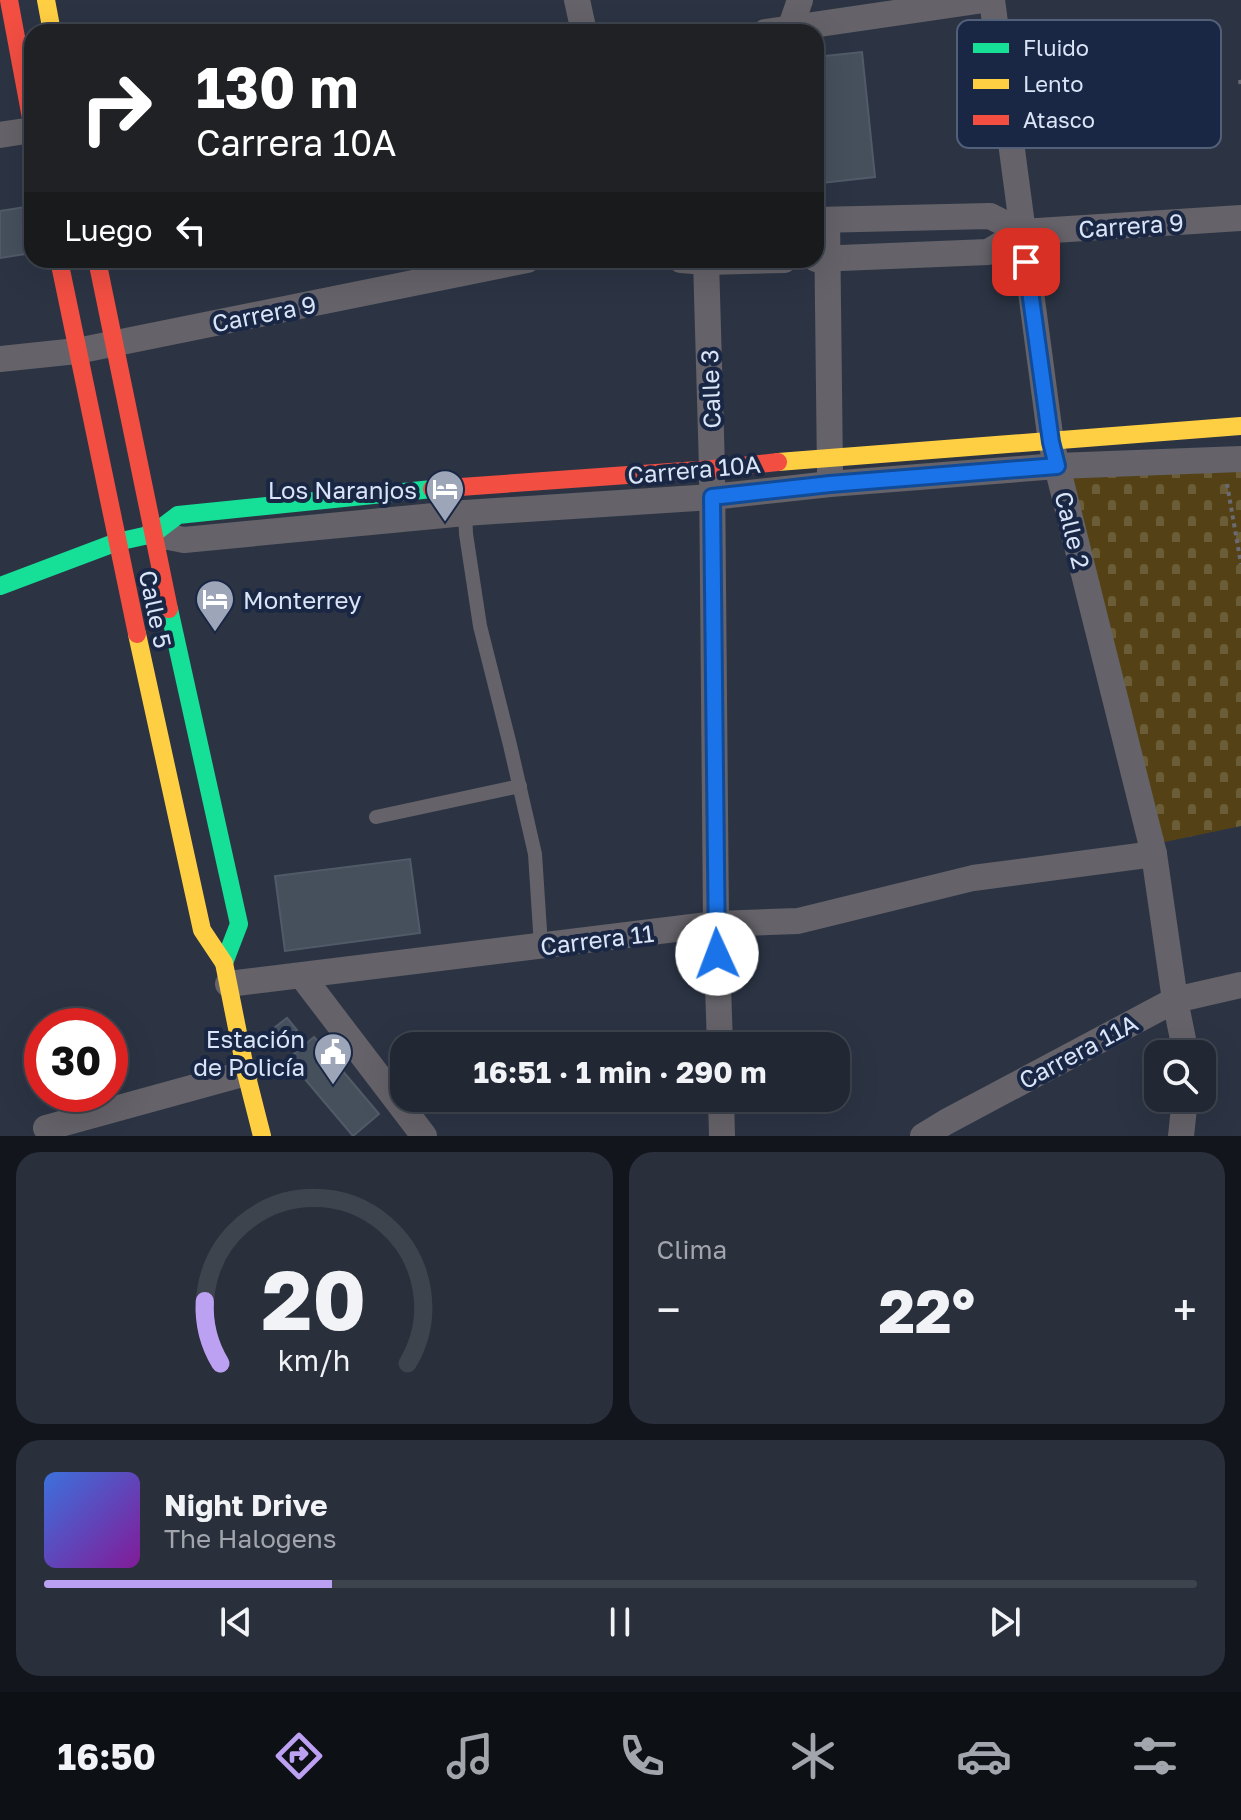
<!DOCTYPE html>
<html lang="es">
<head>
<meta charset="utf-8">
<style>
  :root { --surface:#212733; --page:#292f3b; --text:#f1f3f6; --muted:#a2a5ac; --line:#3e444e; --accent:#bca0f2 }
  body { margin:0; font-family:"Golos Text",sans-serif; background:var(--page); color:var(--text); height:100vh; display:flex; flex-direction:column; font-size:30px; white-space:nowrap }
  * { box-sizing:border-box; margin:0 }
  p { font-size:26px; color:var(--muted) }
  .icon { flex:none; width:44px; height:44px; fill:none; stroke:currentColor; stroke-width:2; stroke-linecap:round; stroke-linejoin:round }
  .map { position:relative; height:1136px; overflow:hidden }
  .drawer { display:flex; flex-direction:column; gap:16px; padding:16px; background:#12151c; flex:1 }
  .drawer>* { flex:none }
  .top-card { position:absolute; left:24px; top:24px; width:800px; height:244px; border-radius:24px; box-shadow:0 8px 32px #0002,0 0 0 2px var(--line); background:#202124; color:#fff; overflow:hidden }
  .tools { position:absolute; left:1144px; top:1040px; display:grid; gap:16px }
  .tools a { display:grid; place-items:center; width:72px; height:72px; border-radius:16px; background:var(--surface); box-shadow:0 8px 32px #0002,0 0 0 2px var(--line); font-size:40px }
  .speed { position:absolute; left:24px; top:1008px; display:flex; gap:16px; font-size:40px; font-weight:700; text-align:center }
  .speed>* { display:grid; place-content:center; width:104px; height:104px; border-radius:50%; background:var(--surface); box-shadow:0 8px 32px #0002,0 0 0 2px var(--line); line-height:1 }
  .speed .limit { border:12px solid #d22; background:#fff; color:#111 }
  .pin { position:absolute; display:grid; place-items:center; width:68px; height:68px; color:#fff; margin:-34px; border-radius:16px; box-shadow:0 4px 12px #0006 }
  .me { position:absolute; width:88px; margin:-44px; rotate:358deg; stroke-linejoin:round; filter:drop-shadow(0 0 6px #0008) }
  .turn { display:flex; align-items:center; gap:28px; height:168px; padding:0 40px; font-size:36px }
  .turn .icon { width:104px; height:104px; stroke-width:2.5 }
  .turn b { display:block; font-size:56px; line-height:68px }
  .then { display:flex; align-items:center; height:76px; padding:0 40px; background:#0003; gap:16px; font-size:30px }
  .big { font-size:60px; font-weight:700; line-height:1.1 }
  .drawer .tile { flex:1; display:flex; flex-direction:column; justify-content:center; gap:12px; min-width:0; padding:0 28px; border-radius:24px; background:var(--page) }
  .drawer .dial { align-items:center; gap:0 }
  .dial svg { height:208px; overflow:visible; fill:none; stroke:var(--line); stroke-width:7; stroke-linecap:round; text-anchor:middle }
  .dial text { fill:var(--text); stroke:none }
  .song { display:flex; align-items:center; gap:24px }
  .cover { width:96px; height:96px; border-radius:12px; background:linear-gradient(135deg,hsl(220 70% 55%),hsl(290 70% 35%)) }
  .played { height:8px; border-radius:4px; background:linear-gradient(90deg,var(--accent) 25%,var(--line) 25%) }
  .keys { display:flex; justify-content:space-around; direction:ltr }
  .heat { display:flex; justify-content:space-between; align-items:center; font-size:44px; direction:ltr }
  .drawer .tiles { flex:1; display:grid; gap:16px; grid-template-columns:1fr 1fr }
  .tile:last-child { grid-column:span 2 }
  .trip { position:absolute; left:390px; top:1032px; width:460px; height:80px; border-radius:24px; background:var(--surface); box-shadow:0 8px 32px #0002,0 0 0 2px var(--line); font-weight:700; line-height:80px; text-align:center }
  .tabs { display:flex; height:128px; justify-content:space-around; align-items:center; background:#0d1014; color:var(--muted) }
  .tabs .icon { width:56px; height:56px }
  .tabs .active { color:var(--accent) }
  .tabs b { font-size:36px; color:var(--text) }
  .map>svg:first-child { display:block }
  .cemetery { fill:url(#cemetery-stones) }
  .building { fill:#46505d; stroke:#515b68; stroke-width:2 }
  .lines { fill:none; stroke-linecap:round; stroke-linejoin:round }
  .path { stroke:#6a6a72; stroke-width:4; stroke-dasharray:4 4; stroke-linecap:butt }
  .lane { stroke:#656369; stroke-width:14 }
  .street { stroke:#656369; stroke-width:26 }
  .fast { stroke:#16e098; stroke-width:18 }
  .slow { stroke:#ffcf43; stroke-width:18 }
  .jam { stroke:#f24e42; stroke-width:18 }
  .route-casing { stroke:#114b97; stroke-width:20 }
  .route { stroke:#1a73e8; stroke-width:14 }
  .labels { text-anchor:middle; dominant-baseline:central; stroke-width:8; stroke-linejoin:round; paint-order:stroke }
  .street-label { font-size:24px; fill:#dae4f7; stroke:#192744 }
  .poi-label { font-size:24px; fill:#dae4f7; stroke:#192744; text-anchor:end }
  .key { fill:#192744; stroke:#53607a; stroke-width:2 }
  .key-label { font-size:22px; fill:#dae4f7 }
</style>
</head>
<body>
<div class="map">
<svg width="1241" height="1136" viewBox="0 0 1241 1136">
  <defs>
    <pattern id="cemetery-stones" width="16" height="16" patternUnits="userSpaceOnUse" patternTransform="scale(2)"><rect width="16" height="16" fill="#544216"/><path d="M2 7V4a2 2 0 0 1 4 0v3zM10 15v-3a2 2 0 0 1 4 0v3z" fill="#6c5d39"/></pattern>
  </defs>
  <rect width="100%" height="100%" fill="#2c3444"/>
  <path class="cemetery" d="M1241,464V826L1155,844L1070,476Z"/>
  <g class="building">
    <path d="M862,52L875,177L822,183L816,126V57Z"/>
    <path d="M32,206V253L0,258V211Z"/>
    <path d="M410,859L420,933L285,951L275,876Z"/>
    <path d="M287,1018L297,1030L283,1040L274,1028Z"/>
    <path d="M314,1037L379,1114L353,1136L288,1059Z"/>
  </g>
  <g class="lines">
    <g class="path">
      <path d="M1240,80L1241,86"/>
      <path d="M1227,484L1241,564"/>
    </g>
    <g class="lane">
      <path d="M465,510L466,534L480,626L510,745L535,854L541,946"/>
      <path d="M376,817L520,786"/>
    </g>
    <g class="street">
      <path d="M577,0L584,32"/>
      <path d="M992,0L1051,442L1154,854L1175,1000L1186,1054"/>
      <path d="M790,29L800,0"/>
      <path d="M765,32L984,0"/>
      <path d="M0,135L32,130"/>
      <path d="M816,220L990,216L1022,232"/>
      <path d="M827,220L830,473"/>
      <path d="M816,259L988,252L1022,232L1241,218"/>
      <path d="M681,260L706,262L784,260"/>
      <path d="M706,260L712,469L716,924L720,1046"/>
      <path d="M0,359L77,351L527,260"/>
      <path d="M153,534L184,540L465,513L712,497L830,484L1057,466L1241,459"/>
      <path d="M302,976L424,1136"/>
      <path d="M228,984L716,924L798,921L973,878L1154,854"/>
      <path d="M721,1098L722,1136"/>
      <path d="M46,1128L246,1073"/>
      <path d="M923,1136L946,1122L1175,1000L1241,985"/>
      <path d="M1181,1136L1185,1098"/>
    </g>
    <g class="fast">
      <path d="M0,586L117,542L153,534L178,515L432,489"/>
      <path d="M169,609L239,924L224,963"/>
    </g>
    <g class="slow">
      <path d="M46,0L52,32"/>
      <path d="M778,462L1241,426"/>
      <path d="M137,634L202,930L224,963L246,1073L262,1136"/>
    </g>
    <g class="jam">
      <path d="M9,0L32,123"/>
      <path d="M59,260L137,634"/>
      <path d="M97,260L169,609"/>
      <path d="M432,489L712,469L778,462"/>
    </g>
  </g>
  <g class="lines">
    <g class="route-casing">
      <path id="route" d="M717,954L712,497L830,484L1057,466L1051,442L1026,262"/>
    </g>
    <use href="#route" class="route"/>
  </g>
  <defs>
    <g id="hotel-pin" transform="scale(2)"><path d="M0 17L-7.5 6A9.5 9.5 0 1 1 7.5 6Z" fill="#9da6b8" stroke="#192744"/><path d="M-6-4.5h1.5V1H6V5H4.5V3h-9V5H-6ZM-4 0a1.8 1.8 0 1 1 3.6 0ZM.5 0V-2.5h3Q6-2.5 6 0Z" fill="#fff"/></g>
    <g id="civic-pin" transform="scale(2)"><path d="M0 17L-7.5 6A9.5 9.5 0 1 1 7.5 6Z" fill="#9da6b8" stroke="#192744"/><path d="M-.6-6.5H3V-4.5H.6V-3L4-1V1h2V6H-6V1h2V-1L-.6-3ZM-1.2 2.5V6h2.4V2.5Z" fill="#fff"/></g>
  </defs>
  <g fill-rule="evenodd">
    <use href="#hotel-pin" x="445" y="489"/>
    <use href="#hotel-pin" x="215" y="599"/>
    <use href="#civic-pin" x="333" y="1052"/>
  </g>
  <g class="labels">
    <g class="street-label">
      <text transform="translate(1131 225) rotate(-4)">Carrera 9</text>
      <text transform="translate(264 313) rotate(-11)">Carrera 9</text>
      <text transform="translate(710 389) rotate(-92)">Calle 3</text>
      <text transform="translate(694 469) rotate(-5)">Carrera 10A</text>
      <text transform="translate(1073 530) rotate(76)">Calle 2</text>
      <text transform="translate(156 609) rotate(78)">Calle 5</text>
      <text transform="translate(597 939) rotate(-7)">Carrera 11</text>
      <text transform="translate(1078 1051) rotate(-28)">Carrera 11A</text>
    </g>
    <g class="poi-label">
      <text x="417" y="489">Los Naranjos</text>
      <text x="243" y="599" text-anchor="start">Monterrey</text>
      <text x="305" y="1038">Estación<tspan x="305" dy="28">de Policía</tspan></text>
    </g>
  </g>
  <rect x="957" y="20" width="264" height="128" rx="12" class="key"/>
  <rect x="973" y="43" width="36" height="10" fill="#16e098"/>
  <rect x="973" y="79" width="36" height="10" fill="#ffcf43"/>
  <rect x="973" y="115" width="36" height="10" fill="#f24e42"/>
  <g class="key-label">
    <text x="1023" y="56">Fluido</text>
    <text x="1023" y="92">Lento</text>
    <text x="1023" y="128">Atasco</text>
  </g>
</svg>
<div class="tools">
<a><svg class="icon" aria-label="search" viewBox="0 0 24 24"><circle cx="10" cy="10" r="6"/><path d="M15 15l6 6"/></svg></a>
</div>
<div class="speed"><div class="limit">30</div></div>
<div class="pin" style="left:1026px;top:262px;background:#d93025"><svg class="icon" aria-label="arrive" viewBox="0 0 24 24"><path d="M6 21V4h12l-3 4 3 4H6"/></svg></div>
<svg class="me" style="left:717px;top:954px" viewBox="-20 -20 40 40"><circle r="19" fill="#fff"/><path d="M0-13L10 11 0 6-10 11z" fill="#1a73e8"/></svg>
<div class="trip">16:51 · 1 min · 290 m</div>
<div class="top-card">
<div class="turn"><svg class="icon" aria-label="right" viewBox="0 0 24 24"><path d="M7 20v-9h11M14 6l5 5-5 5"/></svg><div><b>130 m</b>Carrera 10A</div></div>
<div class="then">Luego<svg class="icon" aria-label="left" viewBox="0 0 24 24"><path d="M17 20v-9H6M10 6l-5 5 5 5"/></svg></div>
</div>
</div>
<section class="drawer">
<div class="tiles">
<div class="tile dial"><svg viewBox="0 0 100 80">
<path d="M14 69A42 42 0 1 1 86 69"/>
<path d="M14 69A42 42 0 0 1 8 45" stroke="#bca0f2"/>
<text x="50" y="56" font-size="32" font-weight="700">20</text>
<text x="50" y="72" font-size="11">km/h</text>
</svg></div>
<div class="tile"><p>Clima</p>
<div class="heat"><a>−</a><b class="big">22°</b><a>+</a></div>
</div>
<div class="tile">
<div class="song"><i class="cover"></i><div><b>Night Drive</b><p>The Halogens</p></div></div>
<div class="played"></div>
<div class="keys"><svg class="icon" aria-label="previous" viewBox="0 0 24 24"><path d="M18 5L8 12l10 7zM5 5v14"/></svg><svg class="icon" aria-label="pause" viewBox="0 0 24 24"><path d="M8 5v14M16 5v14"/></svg><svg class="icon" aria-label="next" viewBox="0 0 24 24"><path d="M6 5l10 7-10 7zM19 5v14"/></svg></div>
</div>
</div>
</section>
<nav class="tabs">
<b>16:50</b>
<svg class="icon active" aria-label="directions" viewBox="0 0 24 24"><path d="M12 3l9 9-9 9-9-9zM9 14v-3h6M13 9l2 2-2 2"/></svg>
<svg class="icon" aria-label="music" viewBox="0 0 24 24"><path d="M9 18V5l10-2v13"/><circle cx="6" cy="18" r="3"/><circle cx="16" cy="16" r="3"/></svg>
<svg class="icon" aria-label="phone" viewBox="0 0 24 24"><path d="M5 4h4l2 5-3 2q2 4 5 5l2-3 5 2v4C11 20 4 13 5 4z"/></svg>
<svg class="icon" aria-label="climate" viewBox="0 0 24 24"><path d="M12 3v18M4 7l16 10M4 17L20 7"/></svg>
<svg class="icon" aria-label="car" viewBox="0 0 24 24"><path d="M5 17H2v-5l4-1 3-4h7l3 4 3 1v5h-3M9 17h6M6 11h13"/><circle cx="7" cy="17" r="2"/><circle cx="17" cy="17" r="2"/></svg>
<svg class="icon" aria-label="filters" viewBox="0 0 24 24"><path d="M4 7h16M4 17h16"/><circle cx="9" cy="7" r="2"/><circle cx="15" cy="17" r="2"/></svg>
</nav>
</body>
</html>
